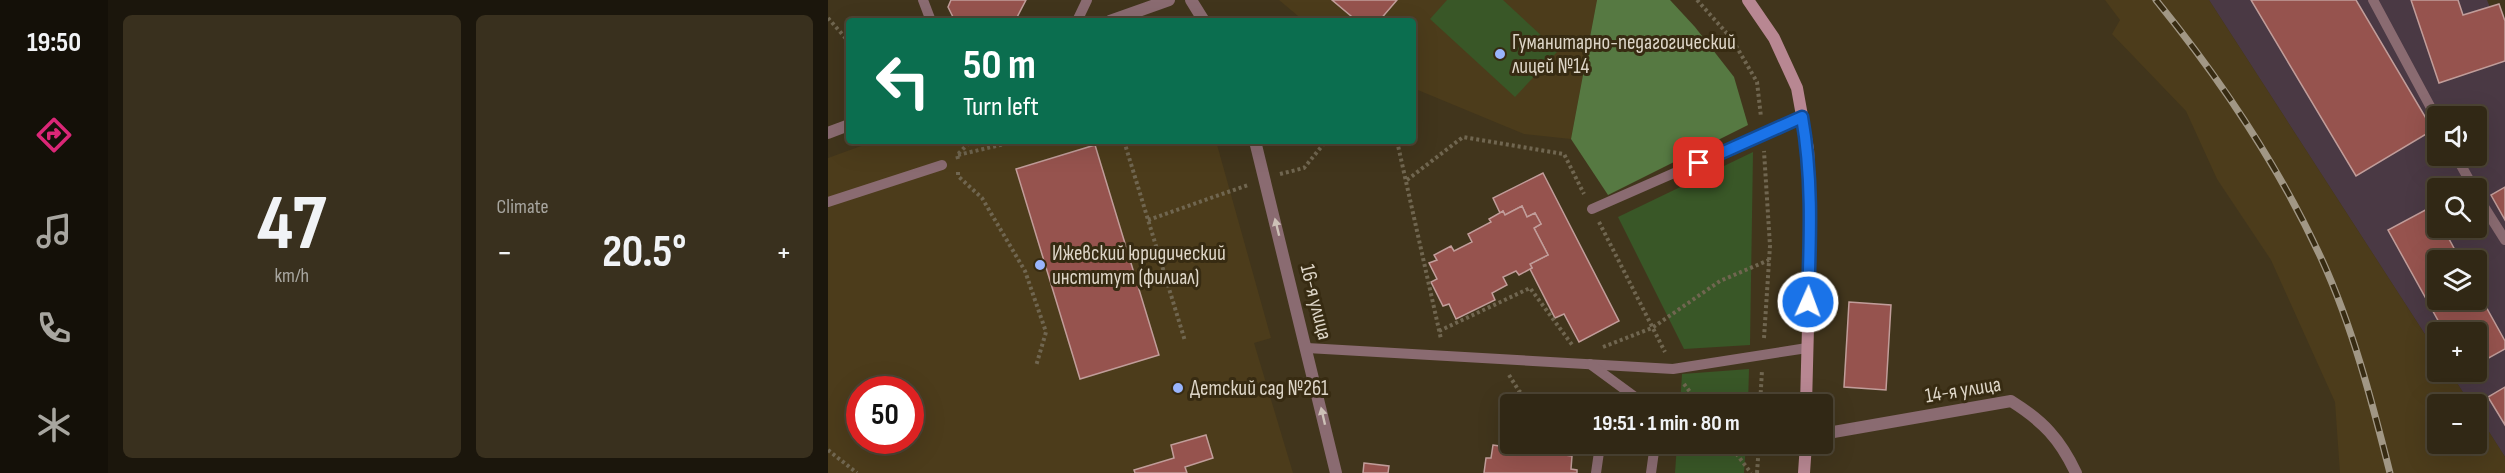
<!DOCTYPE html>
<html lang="en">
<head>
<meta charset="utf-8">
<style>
  :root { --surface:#312815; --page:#39301e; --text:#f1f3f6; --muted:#a8a6a0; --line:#4c4434; --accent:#db2777 }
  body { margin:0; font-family:"Sofia Sans Condensed",sans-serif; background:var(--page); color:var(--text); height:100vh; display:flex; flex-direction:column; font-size:22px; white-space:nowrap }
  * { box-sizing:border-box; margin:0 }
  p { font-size:20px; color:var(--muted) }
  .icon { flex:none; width:33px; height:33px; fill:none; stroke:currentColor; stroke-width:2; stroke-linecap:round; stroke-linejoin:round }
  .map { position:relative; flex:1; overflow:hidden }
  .sheet { display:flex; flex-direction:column; gap:15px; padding:15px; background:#1b160c; width:720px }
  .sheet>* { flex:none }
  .top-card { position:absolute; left:18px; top:18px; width:570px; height:126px; border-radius:6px; box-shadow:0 6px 24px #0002,0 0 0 2px var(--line); background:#0b6e4f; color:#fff; overflow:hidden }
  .buttons { position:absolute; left:1599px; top:106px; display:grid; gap:12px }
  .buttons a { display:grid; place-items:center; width:60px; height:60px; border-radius:6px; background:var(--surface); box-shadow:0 6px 24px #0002,0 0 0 2px var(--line); font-size:30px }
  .speed { position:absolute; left:18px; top:376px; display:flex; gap:12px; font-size:30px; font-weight:700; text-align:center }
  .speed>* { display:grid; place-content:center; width:78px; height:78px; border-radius:50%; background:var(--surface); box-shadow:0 6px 24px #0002,0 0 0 2px var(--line); line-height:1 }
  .speed .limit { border:9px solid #d22; background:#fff; color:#111 }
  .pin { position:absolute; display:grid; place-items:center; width:51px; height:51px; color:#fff; margin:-26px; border-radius:12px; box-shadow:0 3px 9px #0006 }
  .me { position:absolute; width:66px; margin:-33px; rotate:2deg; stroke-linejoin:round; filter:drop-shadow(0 0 4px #0008) }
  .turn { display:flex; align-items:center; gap:21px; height:126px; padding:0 18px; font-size:27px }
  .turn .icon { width:78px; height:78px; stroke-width:2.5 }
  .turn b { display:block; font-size:42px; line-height:51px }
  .big { font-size:45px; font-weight:700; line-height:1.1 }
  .sheet .tile { flex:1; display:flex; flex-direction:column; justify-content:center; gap:9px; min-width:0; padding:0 21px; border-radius:9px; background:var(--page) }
  .sheet .dial { align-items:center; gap:0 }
  .dial b { font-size:78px; line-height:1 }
  .heat { display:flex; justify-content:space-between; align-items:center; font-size:33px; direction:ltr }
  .sheet .tiles { flex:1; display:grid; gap:15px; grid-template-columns:repeat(2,1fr) }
  .trip { position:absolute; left:672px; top:394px; width:333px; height:60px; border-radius:6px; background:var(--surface); box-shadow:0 6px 24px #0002,0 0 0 2px var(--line); font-weight:700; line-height:60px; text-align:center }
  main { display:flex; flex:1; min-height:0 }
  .tab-bar { display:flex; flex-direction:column; width:108px; justify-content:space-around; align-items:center; background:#141008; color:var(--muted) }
  .tab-bar .icon { width:42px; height:42px }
  .tab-bar .current { color:var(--accent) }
  .tab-bar b { font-size:27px; color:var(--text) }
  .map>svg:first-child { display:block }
  .industrial { fill:#4a3944; fill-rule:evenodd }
  .built { fill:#4c3c1b; fill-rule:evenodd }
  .green { fill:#395727 }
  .forest { fill:#567942 }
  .building { fill:#96534e; stroke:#c19d9a; stroke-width:1.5 }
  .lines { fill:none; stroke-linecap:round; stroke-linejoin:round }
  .path { stroke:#706650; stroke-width:4; stroke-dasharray:3 3; stroke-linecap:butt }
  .service { stroke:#8a6b71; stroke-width:10 }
  .minor { stroke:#8a6b71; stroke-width:12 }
  .secondary { stroke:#b88792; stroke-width:12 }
  .rail-casing { stroke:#a19785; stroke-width:7 }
  .rail { stroke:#372b12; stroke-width:4.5; stroke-dasharray:14; stroke-linecap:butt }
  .oneway { fill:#cdc1b7 }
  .route-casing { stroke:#114b97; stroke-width:15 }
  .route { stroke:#1a73e8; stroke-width:10 }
  .poi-dot { fill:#99b5fd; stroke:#372b12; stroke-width:2 }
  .labels { text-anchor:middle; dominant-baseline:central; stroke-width:6; stroke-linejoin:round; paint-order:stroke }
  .poi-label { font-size:21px; fill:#ded6c8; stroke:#372b12; text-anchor:start }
  .street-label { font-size:21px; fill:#ded6c8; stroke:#372b12 }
</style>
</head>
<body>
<main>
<nav class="tab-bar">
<b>19:50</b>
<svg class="icon current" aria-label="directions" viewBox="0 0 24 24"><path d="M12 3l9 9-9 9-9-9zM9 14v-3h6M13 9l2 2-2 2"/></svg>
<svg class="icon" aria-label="music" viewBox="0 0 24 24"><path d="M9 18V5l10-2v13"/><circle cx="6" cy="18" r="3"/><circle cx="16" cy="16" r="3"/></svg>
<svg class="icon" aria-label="phone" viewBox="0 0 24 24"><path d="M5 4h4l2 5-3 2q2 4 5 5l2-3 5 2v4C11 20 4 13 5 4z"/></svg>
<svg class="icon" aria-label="climate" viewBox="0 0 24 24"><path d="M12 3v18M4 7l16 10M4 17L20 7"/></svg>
</nav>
<section class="sheet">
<div class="tiles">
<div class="tile dial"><b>47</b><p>km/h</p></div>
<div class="tile"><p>Climate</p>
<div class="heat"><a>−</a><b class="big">20.5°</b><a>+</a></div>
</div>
</div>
</section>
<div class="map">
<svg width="1677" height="473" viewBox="0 0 1677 473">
  <rect width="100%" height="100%" fill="#41351c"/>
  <path class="industrial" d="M1381,0H1659L1677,44V457L1649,413L1648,405H1643L1622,372H1648V333H1610L1609,353ZM1610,117H1648V156H1610ZM1610,189H1648V228H1610ZM1610,261H1648V300H1610Z"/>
  <g class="built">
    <path d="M451,0H769L743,139L696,134L585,88V21H476Z"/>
    <path d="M1277,0H1381L1609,353L1610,372H1622L1643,405H1610V444H1648L1649,413L1677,457V473H1512L1507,402L1443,260L1389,179L1358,111L1284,34L1292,20Z"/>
    <path d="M47,141H388L443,338L426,343L465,473H0V158ZM32,390H82V441H32Z"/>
  </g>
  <g class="green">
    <path d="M619,0H675L730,51L687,97L602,19Z"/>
    <path d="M925,152L922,345L856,349L790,217Z"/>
    <path d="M921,369L920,405H852L854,374Z"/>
    <path d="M849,444H918L916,473H847Z"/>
  </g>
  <path class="forest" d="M769,0H842L867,27L906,77L920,125L780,195L743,139Z"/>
  <g class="building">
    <path d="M123,0H198L187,21H127L120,7Z"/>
    <path d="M504,0H569L551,21H529Z"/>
    <path d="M1423,0H1528L1605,130L1528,176Z"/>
    <path d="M1583,0H1630L1635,15L1671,4L1677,21V61L1611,83Z"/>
    <path d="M267,145L331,355L252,379L188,169Z"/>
    <path d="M715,173L791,321L751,342L736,314L727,318L702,269L704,268L702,264L720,255L706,228L713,224L707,213L699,217L694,206L677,215L675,211L672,213L665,198Z"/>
    <path d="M1677,187V220L1663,195Z"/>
    <path d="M694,206L699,217L707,213L713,224L706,228L720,255L702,264L704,268L691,275L688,271L675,277L679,285L664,293L667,300L628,319L621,304L615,306L603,282L609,279L601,263L609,260L606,255L623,246L626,251L644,242L640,234L663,222L661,219L675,211L677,215Z"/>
    <path d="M1603,207L1610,218V228H1615L1633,261H1610V300H1648V289L1677,341V349L1648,365V333H1617L1560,230Z"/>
    <path d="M1021,302L1063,305L1058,390L1016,387Z"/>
    <path d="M1677,387V425L1660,397Z"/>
    <path d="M378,435L385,458L357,467L359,473H307L306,470L346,458L343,445Z"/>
    <path d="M665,445L692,449L703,446L715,452L744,456L743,469L749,470V473H656L658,458H663Z"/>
    <path d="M536,463L561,466L560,473H535Z"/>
  </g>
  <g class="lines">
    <g class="path">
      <path d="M869,0L904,39L929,82L933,117"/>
      <path d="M0,18L21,42"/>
      <path d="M296,141L357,341"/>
      <path d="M569,141L613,339"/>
      <path d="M130,155L189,141"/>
      <path d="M130,159L129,155L143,141"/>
      <path d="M130,172V176L154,198L197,271L218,332L208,366"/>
      <path d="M452,174L476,168L498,141"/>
      <path d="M579,180L635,137L736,154L756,194"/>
      <path d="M320,220L420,185"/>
      <path d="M771,222L837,352"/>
      <path d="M611,331L702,288L745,346"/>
      <path d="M936,338L942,246L936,151"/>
      <path d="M775,347L824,328L892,281L941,260"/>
      <path d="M681,375L691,391L709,405"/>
      <path d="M856,384L872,405"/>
      <path d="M932,405L934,370"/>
      <path d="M901,444L923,473"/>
      <path d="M0,450L29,473"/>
      <path d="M929,473L931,444"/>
    </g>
    <g class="service">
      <path d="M95,0L103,21"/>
      <path d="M1545,0L1610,121"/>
      <path d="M249,21L259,0"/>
      <path d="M1628,156L1646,189"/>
      <path d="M1648,194L1677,240"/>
      <path d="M0,202L114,165"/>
      <path d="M764,209L974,117"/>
      <path d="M479,348L845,369L979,348"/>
      <path d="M762,364L818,405"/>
      <path d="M768,473L771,452"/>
      <path d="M823,473L827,444"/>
    </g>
    <g class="minor">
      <path d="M363,0L376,21"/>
      <path d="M282,21L341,0"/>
      <path d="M0,133L21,125"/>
      <path d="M427,141L508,473"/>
      <path d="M994,434L1183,401C1215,421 1232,439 1248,473"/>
    </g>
    <g class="secondary">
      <path d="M920,0L946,38L969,88L980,149L983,211L978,405"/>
      <path d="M976,473L978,444"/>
    </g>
    <g class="rail-casing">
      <path id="rail" d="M1328,0C1393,80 1451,166 1494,260C1525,328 1544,402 1562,473"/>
    </g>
    <use href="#rail" class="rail"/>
  </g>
  <defs><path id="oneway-solid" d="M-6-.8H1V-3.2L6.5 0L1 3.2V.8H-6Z" transform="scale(1.5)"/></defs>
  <g class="oneway">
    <use href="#oneway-solid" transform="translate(449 227) rotate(-104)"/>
    <use href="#oneway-solid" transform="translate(495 416) rotate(-103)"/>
  </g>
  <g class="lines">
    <g class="route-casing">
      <path id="route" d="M871,163L974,117C985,179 982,240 980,302"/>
    </g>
    <use href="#route" class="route"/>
  </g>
  <g class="poi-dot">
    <circle cx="672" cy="54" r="6"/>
    <circle cx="212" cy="265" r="6"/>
    <circle cx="350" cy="388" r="6"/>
  </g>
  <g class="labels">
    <g class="poi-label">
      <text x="684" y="42">Гуманитарно-педагогический<tspan x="684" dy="24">лицей №14</tspan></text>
      <text x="224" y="253">Ижевский юридический<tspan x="224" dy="24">институт (филиал)</tspan></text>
      <text x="362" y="388">Детский сад №261</text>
    </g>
    <g class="street-label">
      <text transform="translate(488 302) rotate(76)">16-я улица</text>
      <text transform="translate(1135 390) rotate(-9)">14-я улица</text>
    </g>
  </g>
</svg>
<div class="buttons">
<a><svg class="icon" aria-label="sound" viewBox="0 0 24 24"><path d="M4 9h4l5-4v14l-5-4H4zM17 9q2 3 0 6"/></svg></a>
<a><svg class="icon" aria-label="search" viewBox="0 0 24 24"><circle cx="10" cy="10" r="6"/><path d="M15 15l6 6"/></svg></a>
<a><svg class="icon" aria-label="layers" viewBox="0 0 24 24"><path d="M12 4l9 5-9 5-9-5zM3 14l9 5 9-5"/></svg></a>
<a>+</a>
<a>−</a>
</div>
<div class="speed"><div class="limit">50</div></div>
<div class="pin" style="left:871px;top:163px;background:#d93025"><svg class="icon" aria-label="arrive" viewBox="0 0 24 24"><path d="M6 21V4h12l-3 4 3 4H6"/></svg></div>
<svg class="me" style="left:980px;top:302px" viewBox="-20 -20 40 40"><circle r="17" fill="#1a73e8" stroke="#fff" stroke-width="3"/><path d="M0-11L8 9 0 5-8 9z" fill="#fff"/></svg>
<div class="trip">19:51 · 1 min · 80 m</div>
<div class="top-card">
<div class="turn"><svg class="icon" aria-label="left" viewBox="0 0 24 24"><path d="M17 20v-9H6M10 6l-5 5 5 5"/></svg><div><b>50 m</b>Turn left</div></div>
</div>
</div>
</main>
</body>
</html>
